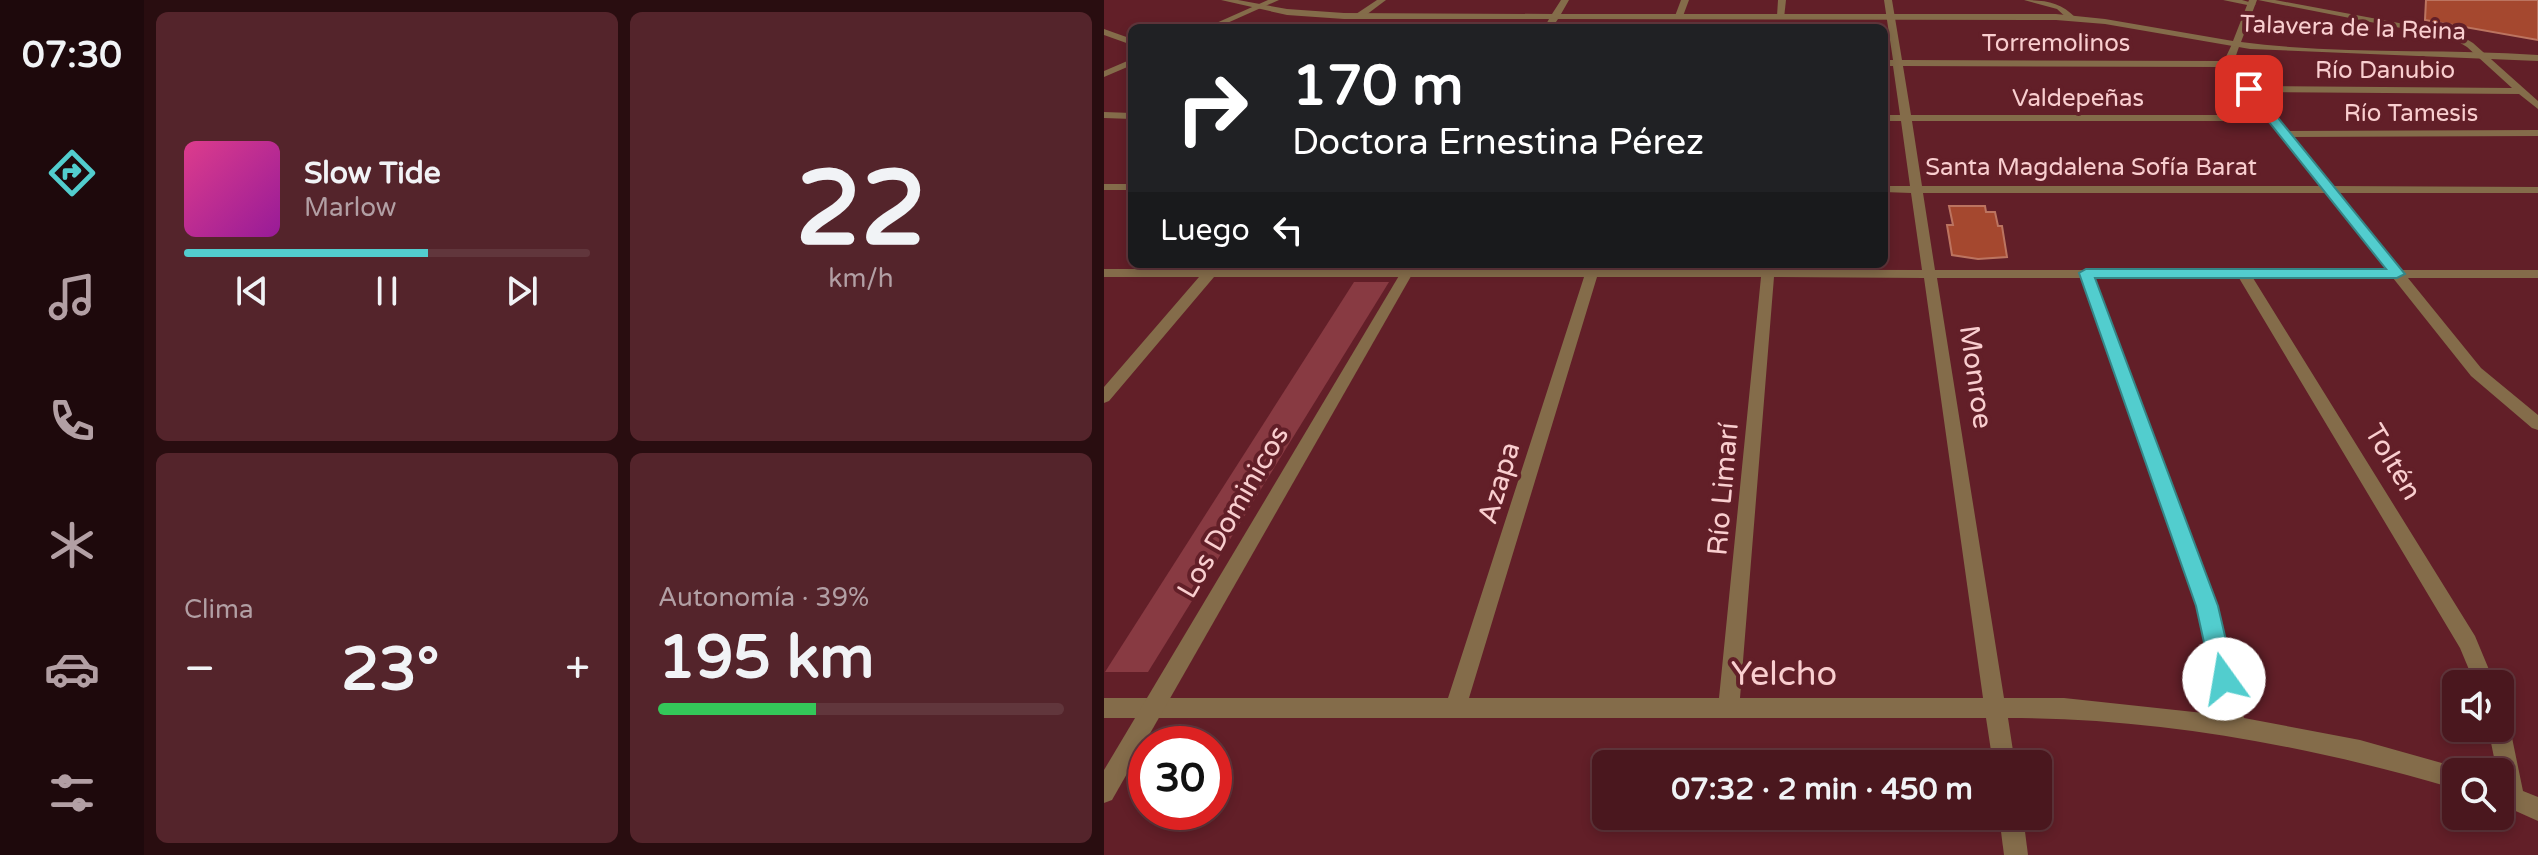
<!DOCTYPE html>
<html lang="es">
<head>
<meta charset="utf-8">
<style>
  :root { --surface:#4a171e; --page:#54242b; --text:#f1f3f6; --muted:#b29fa4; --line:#61363c; --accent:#52cdce }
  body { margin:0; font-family:"Varela Round",sans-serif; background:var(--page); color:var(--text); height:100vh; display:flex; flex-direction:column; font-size:30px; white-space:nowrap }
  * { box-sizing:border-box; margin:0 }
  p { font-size:26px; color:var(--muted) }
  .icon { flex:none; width:44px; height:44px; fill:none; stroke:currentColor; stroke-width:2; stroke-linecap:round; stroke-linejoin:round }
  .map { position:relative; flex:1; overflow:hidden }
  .drawer { display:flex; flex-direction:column; gap:12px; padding:12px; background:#290d10; width:960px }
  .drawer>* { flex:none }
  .hud { position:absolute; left:24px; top:24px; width:760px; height:244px; border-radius:12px; box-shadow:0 4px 12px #0003,0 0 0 2px var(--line); background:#202124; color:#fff; overflow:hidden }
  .buttons { position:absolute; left:1338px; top:670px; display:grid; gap:16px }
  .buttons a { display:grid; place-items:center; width:72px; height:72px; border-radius:12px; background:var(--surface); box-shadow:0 4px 12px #0003,0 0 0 2px var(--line); font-size:40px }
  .speed { position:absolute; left:24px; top:726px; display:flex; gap:16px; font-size:40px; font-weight:700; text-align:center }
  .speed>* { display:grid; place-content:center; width:104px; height:104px; border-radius:50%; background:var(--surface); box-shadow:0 4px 12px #0003,0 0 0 2px var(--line); line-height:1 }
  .speed .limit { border:12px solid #d22; background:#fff; color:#111 }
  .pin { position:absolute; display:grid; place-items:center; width:68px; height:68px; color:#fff; margin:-34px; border-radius:16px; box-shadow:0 4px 12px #0006 }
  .me { position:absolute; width:88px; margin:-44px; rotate:347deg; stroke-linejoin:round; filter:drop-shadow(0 0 6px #0008) }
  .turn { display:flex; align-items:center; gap:28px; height:168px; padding:0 32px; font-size:36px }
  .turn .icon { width:104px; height:104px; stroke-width:2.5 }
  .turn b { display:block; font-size:56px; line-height:68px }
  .then { display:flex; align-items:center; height:76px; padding:0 32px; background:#0003; gap:16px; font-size:30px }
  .big { font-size:60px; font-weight:700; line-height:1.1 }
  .drawer .tile { flex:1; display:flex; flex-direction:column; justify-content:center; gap:12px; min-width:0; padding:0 28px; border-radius:12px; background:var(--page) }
  .drawer .dial { align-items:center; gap:0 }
  .dial b { font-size:104px; line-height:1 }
  .song { display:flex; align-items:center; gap:24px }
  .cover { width:96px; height:96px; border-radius:12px; background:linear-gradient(135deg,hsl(330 70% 55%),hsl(300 70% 35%)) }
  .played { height:8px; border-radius:4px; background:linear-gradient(90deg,var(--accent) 60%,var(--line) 60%) }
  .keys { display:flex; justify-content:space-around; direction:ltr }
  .heat { display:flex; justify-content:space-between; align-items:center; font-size:44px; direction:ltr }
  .charge { height:12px; border-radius:6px; background:linear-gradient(90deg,#34c759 39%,var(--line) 0) }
  .drawer .tiles { flex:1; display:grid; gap:12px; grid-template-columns:repeat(2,1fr) }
  .trip { position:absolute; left:488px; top:750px; width:460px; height:80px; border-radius:12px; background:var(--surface); box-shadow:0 4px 12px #0003,0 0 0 2px var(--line); font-weight:700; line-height:80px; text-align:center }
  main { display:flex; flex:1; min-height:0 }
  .tab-bar { display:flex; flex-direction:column; width:144px; justify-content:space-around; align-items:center; background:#1e090c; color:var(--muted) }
  .tab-bar .icon { width:56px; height:56px }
  .tab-bar .current { color:var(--accent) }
  .tab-bar b { font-size:36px; color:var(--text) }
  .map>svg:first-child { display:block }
  .green { fill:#883a42 }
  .building { fill:#a5482f; stroke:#bc7460; stroke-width:2 }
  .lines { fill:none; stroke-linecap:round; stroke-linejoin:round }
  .minor { fill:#846c4a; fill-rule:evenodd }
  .tertiary { fill:#846c4a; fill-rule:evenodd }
  .route { fill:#52cdce; stroke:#358586; stroke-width:2 }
  .labels { text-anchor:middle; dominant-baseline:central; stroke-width:8; stroke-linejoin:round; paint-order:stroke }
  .far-street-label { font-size:24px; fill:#f9cecf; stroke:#621f28 }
  .street-label { font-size:28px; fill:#f9cecf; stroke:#621f28 }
  .near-street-label { font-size:34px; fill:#f9cecf; stroke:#621f28 }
</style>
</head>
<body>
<main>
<nav class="tab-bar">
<b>07:30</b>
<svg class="icon current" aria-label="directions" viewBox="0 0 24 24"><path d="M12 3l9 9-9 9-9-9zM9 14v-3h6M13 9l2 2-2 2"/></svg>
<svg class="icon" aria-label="music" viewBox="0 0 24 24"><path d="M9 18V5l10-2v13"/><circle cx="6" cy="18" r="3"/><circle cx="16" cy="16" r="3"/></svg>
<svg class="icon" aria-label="phone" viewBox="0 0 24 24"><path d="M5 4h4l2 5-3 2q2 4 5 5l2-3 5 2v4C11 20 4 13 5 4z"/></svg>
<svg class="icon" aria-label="climate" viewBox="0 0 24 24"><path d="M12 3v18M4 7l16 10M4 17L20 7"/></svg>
<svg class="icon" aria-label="car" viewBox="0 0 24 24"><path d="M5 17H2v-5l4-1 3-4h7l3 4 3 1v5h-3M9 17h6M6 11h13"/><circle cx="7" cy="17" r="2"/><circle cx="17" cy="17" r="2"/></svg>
<svg class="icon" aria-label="filters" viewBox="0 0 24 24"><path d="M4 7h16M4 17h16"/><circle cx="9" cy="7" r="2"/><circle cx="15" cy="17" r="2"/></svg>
</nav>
<section class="drawer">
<div class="tiles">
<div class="tile">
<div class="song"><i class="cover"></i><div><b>Slow Tide</b><p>Marlow</p></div></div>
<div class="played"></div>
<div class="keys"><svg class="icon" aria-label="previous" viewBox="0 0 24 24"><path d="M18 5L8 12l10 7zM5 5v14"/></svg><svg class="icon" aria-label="pause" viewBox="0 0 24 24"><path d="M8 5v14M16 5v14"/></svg><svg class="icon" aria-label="next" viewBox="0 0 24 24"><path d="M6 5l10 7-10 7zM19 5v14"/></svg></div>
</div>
<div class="tile dial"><b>22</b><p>km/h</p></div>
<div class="tile"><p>Clima</p>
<div class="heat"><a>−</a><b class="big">23°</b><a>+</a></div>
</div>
<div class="tile"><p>Autonomía · 39%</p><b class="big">195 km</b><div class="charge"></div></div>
</div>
</section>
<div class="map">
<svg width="1434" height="855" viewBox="0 0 1434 855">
  <rect width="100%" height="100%" fill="#621f28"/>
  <path class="green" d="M250,282H285L44,672H1Z"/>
  <g class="building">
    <path d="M1322,0H1434V40L1321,20Z"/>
    <path d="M845,206H881L882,212H891L894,226H898L903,257L874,259L848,255L843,225H849Z"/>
  </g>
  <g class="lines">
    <g class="minor">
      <path d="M164,0H175L112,28H101Z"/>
      <path d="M273,0H282L258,18H252V14Z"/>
      <path d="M577,0H585L579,16L575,19L571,16Z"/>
      <path d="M674,0H682L680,18L673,16Z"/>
      <path d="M780,0H788L798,60L1120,61L1128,44L1132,41L1136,44L1129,64L1147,86L1408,88L1363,47L1348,38L1154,0H1171L1354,34L1369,43L1434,101V109L1415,94L1152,92L1183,131L1434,130V136L1189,137L1229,186L1434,187V193H1234L1297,270H1434V278H1304L1377,368L1434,415V430L1428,428L1367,376L1289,278H1149L1371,636L1391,684H1371L1356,648L1135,278H990L1113,606L1140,718L1256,740L1352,767L1361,772H1352V789C1207,746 1055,718 904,718L911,764H889L882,718H0V698H344L480,277H110L5,401L0,403V387L95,277H0V269L818,270L807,193L780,192V186H806L797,121H780V115H796L789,66H780V60H789ZM799,66L1121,67L1160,115H807ZM808,121H1164L1216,186H818ZM819,193H1222L1283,270H831ZM493,277H657L615,698H365ZM670,277L820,278L879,698H636ZM833,278H977L1093,606L1118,715L960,698H900Z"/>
      <path d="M920,0C941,0 957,2 972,18L965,20L953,9Z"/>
      <path d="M1119,0H1138L1152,4L1148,6Z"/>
      <path d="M0,29L28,39V45L0,35Z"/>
      <path d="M28,59V65L0,77V71Z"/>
      <path d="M0,112L28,113V119L0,118Z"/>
      <rect x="0" y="184" width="28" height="6"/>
      <path d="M1396,718L1403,720L1406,728L1419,791L1434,797V821L1396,804V772H1393L1384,728H1396Z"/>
      <path d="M895,816H919L924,855H900Z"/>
    </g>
    <g class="tertiary">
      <path d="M117,0H134L183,9L240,13L448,14L457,0H465L457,14H952L1001,19L1129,41L1145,0H1153L1137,42C1235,55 1335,48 1434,55V61L1146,49L1001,24L952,20L454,19L448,28H440L445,19H240L183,15Z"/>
      <path d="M302,264H314L8,800L0,803V770Z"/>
    </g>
  </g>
  <path class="route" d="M1141,87H1149L1301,274L1293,278H991L1114,606L1131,679L1128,687L1120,690L1111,687L1108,679L1092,606L975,273L982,269H1282L1141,92Z"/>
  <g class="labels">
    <g class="far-street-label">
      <text transform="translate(1249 28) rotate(2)">Talavera de la Reina</text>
      <text x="952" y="43">Torremolinos</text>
      <text x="1281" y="70">Río Danubio</text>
      <text x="974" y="98">Valdepeñas</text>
      <text x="1307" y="113">Río Tamesis</text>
      <text x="987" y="167">Santa Magdalena Sofía Barat</text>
    </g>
    <g class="street-label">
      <text transform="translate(872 377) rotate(82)">Monroe</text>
      <text transform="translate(1289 462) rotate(59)">Toltén</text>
      <text transform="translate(395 483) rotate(-73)">Azapa</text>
      <text transform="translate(619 489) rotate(-85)">Río Limarí</text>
      <text transform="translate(129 512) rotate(-60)">Los Dominicos</text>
    </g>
    <g class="near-street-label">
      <text x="680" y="674">Yelcho</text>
    </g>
  </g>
</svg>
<div class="buttons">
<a><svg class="icon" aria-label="sound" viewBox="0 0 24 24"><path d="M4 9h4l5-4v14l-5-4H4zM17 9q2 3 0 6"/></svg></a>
<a><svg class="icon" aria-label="search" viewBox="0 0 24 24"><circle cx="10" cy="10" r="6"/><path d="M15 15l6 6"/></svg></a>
</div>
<div class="speed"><div class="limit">30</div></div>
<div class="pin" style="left:1145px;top:89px;background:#d93025"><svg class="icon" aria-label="arrive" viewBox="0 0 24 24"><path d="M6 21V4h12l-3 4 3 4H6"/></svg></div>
<svg class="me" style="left:1120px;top:679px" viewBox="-20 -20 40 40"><circle r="19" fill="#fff"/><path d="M0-13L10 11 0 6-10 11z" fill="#52cdce"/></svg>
<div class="trip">07:32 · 2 min · 450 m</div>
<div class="hud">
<div class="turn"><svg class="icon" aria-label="right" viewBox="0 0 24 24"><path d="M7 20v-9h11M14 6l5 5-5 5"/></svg><div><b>170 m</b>Doctora Ernestina Pérez</div></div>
<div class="then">Luego<svg class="icon" aria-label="left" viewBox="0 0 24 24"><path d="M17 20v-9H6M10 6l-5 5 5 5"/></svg></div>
</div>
</div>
</main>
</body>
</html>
